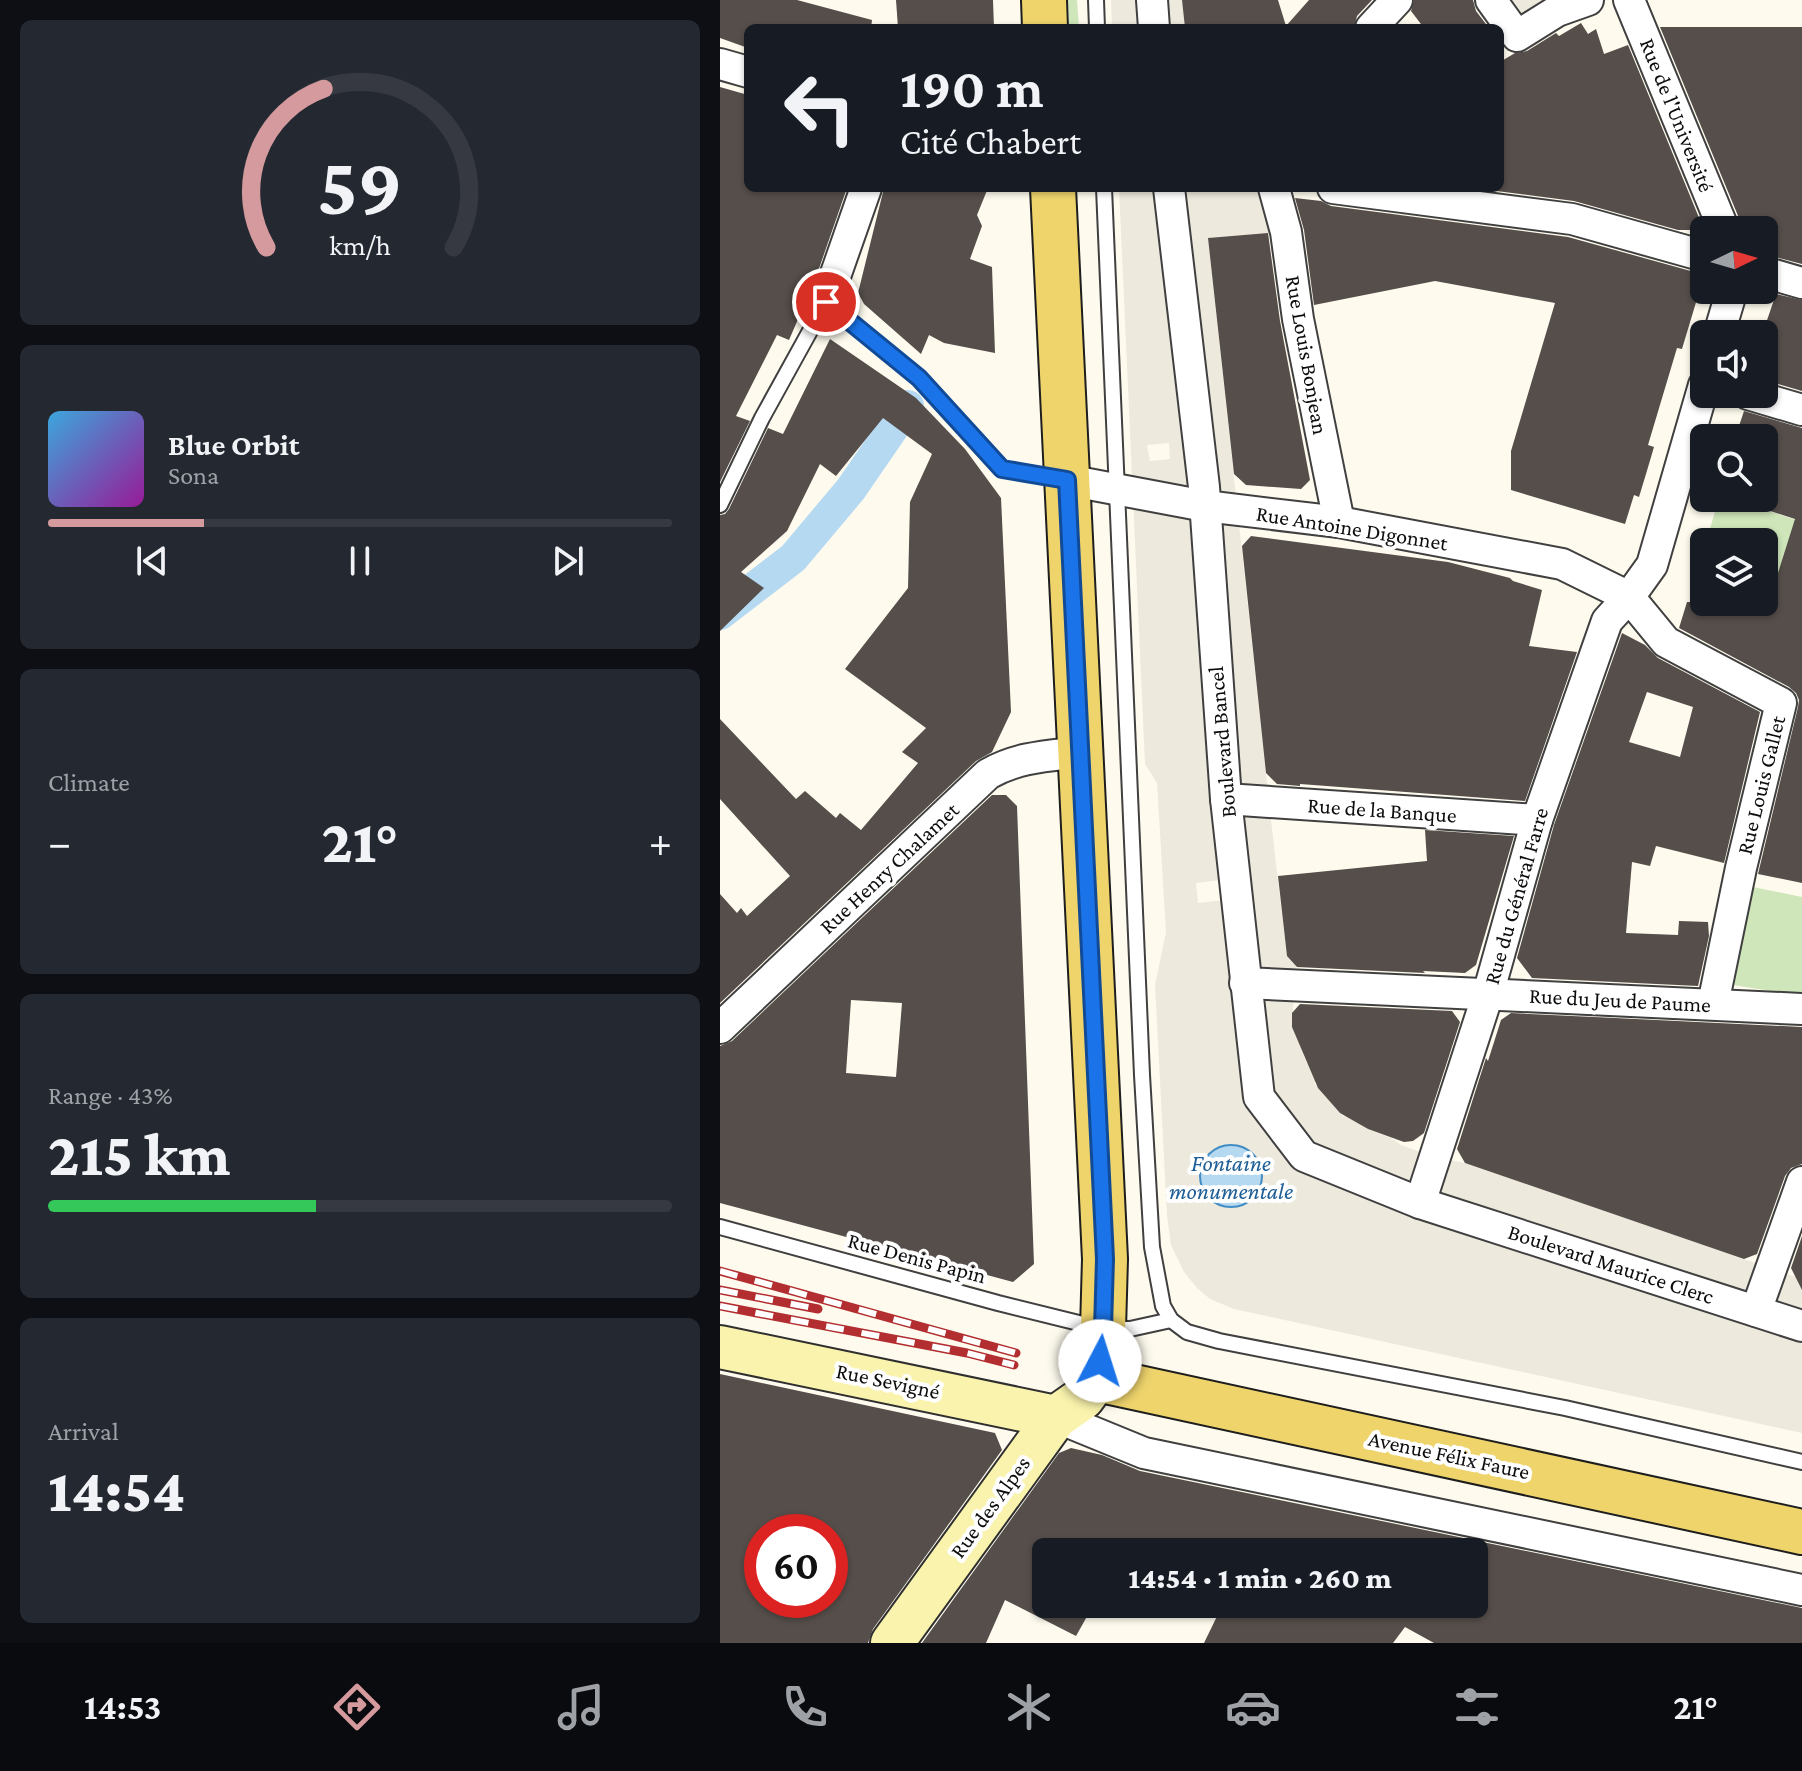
<!DOCTYPE html>
<html lang="en">
<head>
<meta charset="utf-8">
<style>
  :root { --surface:#171b24; --page:#242831; --text:#f1f3f6; --muted:#9ea1a6; --line:#363941; --accent:#d59a9d }
  body { margin:0; font-family:"Crimson Pro",serif; background:var(--page); color:var(--text); height:100vh; display:flex; flex-direction:column; font-size:30px; white-space:nowrap }
  * { box-sizing:border-box; margin:0 }
  p { font-size:26px; color:var(--muted) }
  .icon { flex:none; width:44px; height:44px; fill:none; stroke:currentColor; stroke-width:2; stroke-linecap:round; stroke-linejoin:round }
  .map { position:relative; flex:1; overflow:hidden }
  .drawer { display:flex; flex-direction:column; gap:20px; padding:20px; background:#0d0f14; width:720px }
  .drawer>* { flex:none }
  .top-card { position:absolute; left:24px; top:24px; width:760px; height:168px; border-radius:12px; box-shadow:0 2px 6px #0004; background:#171b24; color:var(--text); overflow:hidden }
  .needle { width:52px; rotate:85deg }
  .controls { position:absolute; left:970px; top:216px; display:grid; gap:16px }
  .controls a { display:grid; place-items:center; width:88px; height:88px; border-radius:12px; background:var(--surface); box-shadow:0 2px 6px #0004; font-size:40px }
  .speed { position:absolute; left:24px; top:1514px; display:flex; gap:16px; font-size:40px; font-weight:700; text-align:center }
  .speed>* { display:grid; place-content:center; width:104px; height:104px; border-radius:50%; background:var(--surface); box-shadow:0 2px 6px #0004; line-height:1 }
  .speed .limit { border:12px solid #d22; background:#fff; color:#111 }
  .pin { position:absolute; display:grid; place-items:center; width:68px; height:68px; color:#fff; margin:-34px; border:4px solid #fff; border-radius:50%; box-shadow:0 2px 8px #0007 }
  .me { position:absolute; width:88px; margin:-44px; rotate:5deg; stroke-linejoin:round; filter:drop-shadow(0 0 6px #0008) }
  .turn { display:flex; align-items:center; gap:28px; height:168px; padding:0 24px; font-size:36px }
  .turn .icon { width:104px; height:104px; stroke-width:2.5 }
  .turn b { display:block; font-size:56px; line-height:68px }
  .big { font-size:60px; font-weight:800; line-height:1.1 }
  .drawer .widget { flex:1; display:flex; flex-direction:column; justify-content:center; gap:12px; min-width:0; padding:0 28px; border-radius:12px; background:var(--page) }
  .drawer .dial { align-items:center; gap:0 }
  .dial svg { height:208px; overflow:visible; fill:none; stroke:var(--line); stroke-width:7; stroke-linecap:round; text-anchor:middle }
  .dial text { fill:var(--text); stroke:none }
  .song { display:flex; align-items:center; gap:24px }
  .cover { width:96px; height:96px; border-radius:12px; background:linear-gradient(135deg,hsl(200 70% 55%),hsl(300 70% 35%)) }
  .played { height:8px; border-radius:4px; background:linear-gradient(90deg,var(--accent) 25%,var(--line) 25%) }
  .keys { display:flex; justify-content:space-around; direction:ltr }
  .heat { display:flex; justify-content:space-between; align-items:center; font-size:44px; direction:ltr }
  .charge { height:12px; border-radius:6px; background:linear-gradient(90deg,#34c759 43%,var(--line) 0) }
  .trip { position:absolute; left:312px; top:1538px; width:456px; height:80px; border-radius:12px; background:var(--surface); box-shadow:0 2px 6px #0004; font-weight:800; line-height:80px; text-align:center }
  .tab-bar { display:flex; height:128px; justify-content:space-around; align-items:center; background:#090b0e; color:var(--muted) }
  .tab-bar .icon { width:56px; height:56px }
  .tab-bar .on { color:var(--accent) }
  .tab-bar b { font-size:36px; color:var(--text) }
  main { display:flex; flex:1; min-height:0 }
  .map>svg:first-child { display:block }
  .green { fill:#cfe6ba }
  .plaza { fill:#ede9dd; fill-rule:evenodd }
  .water { fill:#b6d9f2; stroke:#418cc4; stroke-width:2 }
  .lines { fill:none; stroke-linecap:round; stroke-linejoin:round }
  .canal { stroke:#b6d9f2; stroke-width:32 }
  .building { fill:#554e4a; fill-rule:evenodd }
  .lane-casing { stroke:#404040; stroke-width:18 }
  .street-casing { stroke:#404040; stroke-width:34 }
  .secondary-casing { stroke:#2f2f2f; stroke-width:46 }
  .primary-casing { stroke:#1e1e1e; stroke-width:48 }
  .lane { stroke:#fff; stroke-width:14 }
  .street { stroke:#fff; stroke-width:30 }
  .secondary { stroke:#faf3ad; stroke-width:42 }
  .primary { stroke:#efd46c; stroke-width:44 }
  .rail-casing { stroke:#b32e30; stroke-width:9 }
  .rail { stroke:#fff; stroke-width:6; stroke-dasharray:18; stroke-linecap:butt }
  .route-casing { stroke:#114b97; stroke-width:20 }
  .route { stroke:#1a73e8; stroke-width:14 }
  .labels { text-anchor:middle; dominant-baseline:central; stroke-width:8; stroke-linejoin:round; paint-order:stroke }
  .street-label { font-size:22px; fill:#0d0d0d; stroke:#fff }
  .water-label { font-size:24px; font-style:italic; fill:#1e5e96; stroke:#fff }
</style>
</head>
<body>
<main>
<section class="drawer">
<div class="widget dial"><svg viewBox="0 0 100 80">
<path d="M14 69A42 42 0 1 1 86 69"/>
<path d="M14 69A42 42 0 0 1 36 8" stroke="#d59a9d"/>
<text x="50" y="56" font-size="32" font-weight="700">59</text>
<text x="50" y="72" font-size="11">km/h</text>
</svg></div>
<div class="widget">
<div class="song"><i class="cover"></i><div><b>Blue Orbit</b><p>Sona</p></div></div>
<div class="played"></div>
<div class="keys"><svg class="icon" aria-label="previous" viewBox="0 0 24 24"><path d="M18 5L8 12l10 7zM5 5v14"/></svg><svg class="icon" aria-label="pause" viewBox="0 0 24 24"><path d="M8 5v14M16 5v14"/></svg><svg class="icon" aria-label="next" viewBox="0 0 24 24"><path d="M6 5l10 7-10 7zM19 5v14"/></svg></div>
</div>
<div class="widget"><p>Climate</p>
<div class="heat"><a>−</a><b class="big">21°</b><a>+</a></div>
</div>
<div class="widget"><p>Range · 43%</p><b class="big">215 km</b><div class="charge"></div></div>
<div class="widget"><p>Arrival</p><b class="big">14:54</b></div>
</section>
<div class="map">
<svg width="1082" height="1643" viewBox="0 0 1082 1643">
  <rect width="100%" height="100%" fill="#fefbee"/>
  <g class="green">
    <path d="M348,0H357L359,28H349Z"/>
    <path d="M999,498H1009L1082,522L1057,636L1027,605L1019,602H1044V542H986Z"/>
    <path d="M984,548V590L972,586Z"/>
    <path d="M1028,886L1082,897V996L1013,985Z"/>
  </g>
  <g class="plaza">
    <path d="M391,0H462L465,28H392Z"/>
    <path d="M771,0H868L797,36Z"/>
    <path d="M399,188H572L579,231L488,238L555,856L567,956L576,966L572,1023L584,1057L596,1081L594,1083L624,1117L627,1115L647,1129L671,1138L681,1145L715,1157L745,1163L1082,1279V1433L514,1309L490,1299L477,1288L464,1272L451,1245L447,1215L435,985L446,932L437,783L425,764ZM449,443L450,459L430,461L427,445ZM502,880L504,900L478,903L476,883ZM541,1167L542,1178L540,1188L528,1203L519,1207H509L500,1205L491,1200Z"/>
  </g>
  <circle class="water" cx="511" cy="1176" r="31"/>
  <g class="lines">
    <path class="canal" d="M0,614L73,558L131,489L188,406"/>
  </g>
  <g class="building">
    <path d="M0,0H77L152,20L151,28H28V48L0,38Z"/>
    <path d="M176,0H273L274,28H178Z"/>
    <path d="M462,0H558L566,26L589,0H652L637,16L634,28H465Z"/>
    <path d="M694,0H753L756,11L769,28H704L691,11Z"/>
    <path d="M861,23L868,34L876,29L884,54L908,45L982,225L977,230H958L854,201L753,188H780V62L795,53L807,51L836,33L839,36Z"/>
    <path d="M940,27H1082V264L1044,254V230H1022L1021,223Z"/>
    <path d="M0,87L28,95V188H127L95,280L69,340L57,335L16,416L30,421L0,482Z"/>
    <path d="M164,188H268L257,215L262,226L250,259L272,267L275,353L224,343L209,335L201,354L144,304L138,293Z"/>
    <path d="M575,198L601,201L611,206L848,237L978,273L971,297L977,299L962,349L957,348L928,445L934,447L926,474L919,497L914,495L905,524L791,490V451L835,303L715,281L594,305L584,230Z"/>
    <path d="M548,233L560,321L590,480L581,489L526,485L514,474L488,238Z"/>
    <path d="M1056,294L1082,300V391L1044,380V329Z"/>
    <path d="M110,339L196,398L245,449L281,498L291,712L272,752L256,761L0,1003V894L17,913L21,908L27,916L70,876L0,799V719L76,799L85,791L116,818L120,813L141,830L198,763L182,752L206,728L125,669L188,588L190,502L212,454L163,418L116,476L100,464L67,531L21,572L44,588L0,631V515L5,514L9,509L48,428L63,434Z"/>
    <path d="M1024,411L1082,428V883L1038,874L1078,707L1079,700L1076,693L1069,687L959,628L967,602H1019L1046,611L1075,519L1044,509V438H1015Z"/>
    <path d="M531,536L728,562L790,578L793,581L822,590L809,646L857,652L805,801L580,784V786L557,784L546,773L522,546Z"/>
    <path d="M902,633L925,645L938,658L1040,712L1004,863L936,846L930,866L912,862L906,933L958,935L959,921L988,922L989,936L978,986L812,978L797,958L834,825ZM927,692L973,707L960,757L909,742Z"/>
    <path d="M272,795H286L297,806L314,1264L293,1282L0,1203V1046L12,1041ZM131,1000L182,1003L176,1077L126,1073Z"/>
    <path d="M705,830L794,836L756,965L745,973L703,971L705,973L577,967L567,956L558,876L707,861Z"/>
    <path d="M580,1004L732,1011L740,1022L704,1133L693,1141L684,1142L648,1129L620,1113L598,1088L572,1027V1013Z"/>
    <path d="M791,1013L1082,1027V1164L1071,1168L1065,1176L1037,1254L1024,1259L745,1163L737,1149L766,1058L768,1061L781,1020Z"/>
    <path d="M1082,1236V1290L1071,1268Z"/>
    <path d="M0,1374L275,1433L282,1450L153,1629L148,1643H0ZM42,1532H110V1600H96L88,1611L71,1600H42Z"/>
    <path d="M351,1448L382,1455L420,1471L1082,1608V1643H714L685,1627L673,1643H484L503,1604H754V1552H326V1604H374L356,1636L285,1600L266,1643H202L339,1453Z"/>
  </g>
  <g class="lines">
    <g class="lane-casing">
      <g id="lane">
        <path d="M376,0L377,28"/>
        <path d="M384,188L422,1075L432,1247L443,1306L451,1320L467,1332L499,1341L845,1408L1082,1462"/>
        <path d="M0,505L42,418L106,302L199,378L282,469L341,479"/>
        <path d="M0,1227L278,1303L383,1329H410L451,1320"/>
      </g>
    </g>
    <g class="street-casing">
      <g id="street">
        <path d="M432,0L434,28"/>
        <path d="M771,0L797,36L837,11L868,0"/>
        <path d="M909,0L1004,230"/>
        <path d="M651,28L677,0"/>
        <path d="M0,64L28,72"/>
        <path d="M449,188L484,487L506,799L539,1097L584,1156L700,1203L1082,1326"/>
        <path d="M554,188L566,232L578,319L619,522"/>
        <path d="M613,188L852,219L984,256"/>
        <path d="M1044,272L1082,283"/>
        <path d="M106,302L146,188"/>
        <path d="M999,334L1012,290"/>
        <path d="M1028,394L1082,410"/>
        <path d="M347,480L485,506L619,522L842,564L909,597L946,642L1061,703L1021,868L993,1004"/>
        <path d="M506,799L817,820"/>
        <path d="M525,983L1082,1009"/>
        <path d="M0,1028L268,774C298,757 327,756 360,752"/>
        <path d="M700,1203L768,994L817,820L887,621L909,597L932,565L984,385"/>
        <path d="M1036,1311L1082,1182"/>
        <path d="M336,1417L424,1453L1082,1590"/>
      </g>
    </g>
    <g class="secondary-casing">
      <g id="secondary">
        <path d="M0,1347L336,1417"/>
        <path d="M172,1643L336,1417L363,1398L377,1379"/>
      </g>
    </g>
    <g class="primary-casing">
      <g id="primary">
        <path d="M324,0L325,28"/>
        <path d="M333,188L385,1259L383,1329L377,1379L1082,1532"/>
      </g>
    </g>
    <use href="#lane" class="lane"/>
    <use href="#street" class="street"/>
    <use href="#secondary" class="secondary"/>
    <use href="#primary" class="primary"/>
    <g class="rail-casing">
      <g id="rail">
        <path d="M0,1271L296,1353"/>
        <path d="M0,1290L98,1309"/>
        <path d="M0,1306L247,1353L294,1365"/>
      </g>
    </g>
    <use href="#rail" class="rail"/>
  </g>
  <g class="lines">
    <g class="route-casing">
      <path id="route" d="M106,302L199,378L282,469L347,480L385,1259L383,1329L380,1361"/>
    </g>
    <use href="#route" class="route"/>
  </g>
  <g class="labels">
    <g class="street-label">
      <text transform="translate(957 115) rotate(68)">Rue de l'Université</text>
      <text transform="translate(587 355) rotate(80)">Rue Louis Bonjean</text>
      <text transform="translate(632 528) rotate(9)">Rue Antoine Digonnet</text>
      <text transform="translate(502 742) rotate(-95)">Boulevard Bancel</text>
      <text transform="translate(1041 785) rotate(-76)">Rue Louis Gallet</text>
      <text transform="translate(662 810) rotate(4)">Rue de la Banque</text>
      <text transform="translate(169 868) rotate(-43)">Rue Henry Chalamet</text>
      <text transform="translate(796 896) rotate(-74)">Rue du Général Farre</text>
      <text transform="translate(900 1000) rotate(3)">Rue du Jeu de Paume</text>
      <text transform="translate(197 1258) rotate(15)">Rue Denis Papin</text>
      <text transform="translate(891 1264) rotate(18)">Boulevard Maurice Clerc</text>
      <text transform="translate(168 1381) rotate(12)">Rue Sevigné</text>
      <text transform="translate(729 1455) rotate(12)">Avenue Félix Faure</text>
      <text transform="translate(270 1507) rotate(-54)">Rue des Alpes</text>
    </g>
    <g class="water-label">
      <text x="511" y="1162">Fontaine<tspan x="511" dy="28">monumentale</tspan></text>
    </g>
  </g>
</svg>
<div class="controls">
<a><svg class="needle" viewBox="-14 -14 28 28"><path d="M0-13l5 13h-10z" fill="#e53935"/><path d="M0 13l5-13h-10z" fill="#9ea1a6"/></svg></a>
<a><svg class="icon" aria-label="sound" viewBox="0 0 24 24"><path d="M4 9h4l5-4v14l-5-4H4zM17 9q2 3 0 6"/></svg></a>
<a><svg class="icon" aria-label="search" viewBox="0 0 24 24"><circle cx="10" cy="10" r="6"/><path d="M15 15l6 6"/></svg></a>
<a><svg class="icon" aria-label="layers" viewBox="0 0 24 24"><path d="M12 4l9 5-9 5-9-5zM3 14l9 5 9-5"/></svg></a>
</div>
<div class="speed"><div class="limit">60</div></div>
<div class="pin" style="left:106px;top:302px;background:#d93025"><svg class="icon" aria-label="arrive" viewBox="0 0 24 24"><path d="M6 21V4h12l-3 4 3 4H6"/></svg></div>
<svg class="me" style="left:380px;top:1361px" viewBox="-20 -20 40 40"><circle r="19" fill="#fff"/><path d="M0-13L10 11 0 6-10 11z" fill="#1a73e8"/></svg>
<div class="trip">14:54 · 1 min · 260 m</div>
<div class="top-card">
<div class="turn"><svg class="icon" aria-label="left" viewBox="0 0 24 24"><path d="M17 20v-9H6M10 6l-5 5 5 5"/></svg><div><b>190 m</b>Cité Chabert</div></div>
</div>
</div>
</main>
<nav class="tab-bar">
<b>14:53</b>
<svg class="icon on" aria-label="directions" viewBox="0 0 24 24"><path d="M12 3l9 9-9 9-9-9zM9 14v-3h6M13 9l2 2-2 2"/></svg>
<svg class="icon" aria-label="music" viewBox="0 0 24 24"><path d="M9 18V5l10-2v13"/><circle cx="6" cy="18" r="3"/><circle cx="16" cy="16" r="3"/></svg>
<svg class="icon" aria-label="phone" viewBox="0 0 24 24"><path d="M5 4h4l2 5-3 2q2 4 5 5l2-3 5 2v4C11 20 4 13 5 4z"/></svg>
<svg class="icon" aria-label="climate" viewBox="0 0 24 24"><path d="M12 3v18M4 7l16 10M4 17L20 7"/></svg>
<svg class="icon" aria-label="car" viewBox="0 0 24 24"><path d="M5 17H2v-5l4-1 3-4h7l3 4 3 1v5h-3M9 17h6M6 11h13"/><circle cx="7" cy="17" r="2"/><circle cx="17" cy="17" r="2"/></svg>
<svg class="icon" aria-label="filters" viewBox="0 0 24 24"><path d="M4 7h16M4 17h16"/><circle cx="9" cy="7" r="2"/><circle cx="15" cy="17" r="2"/></svg>
<b>21°</b>
</nav>
</body>
</html>
